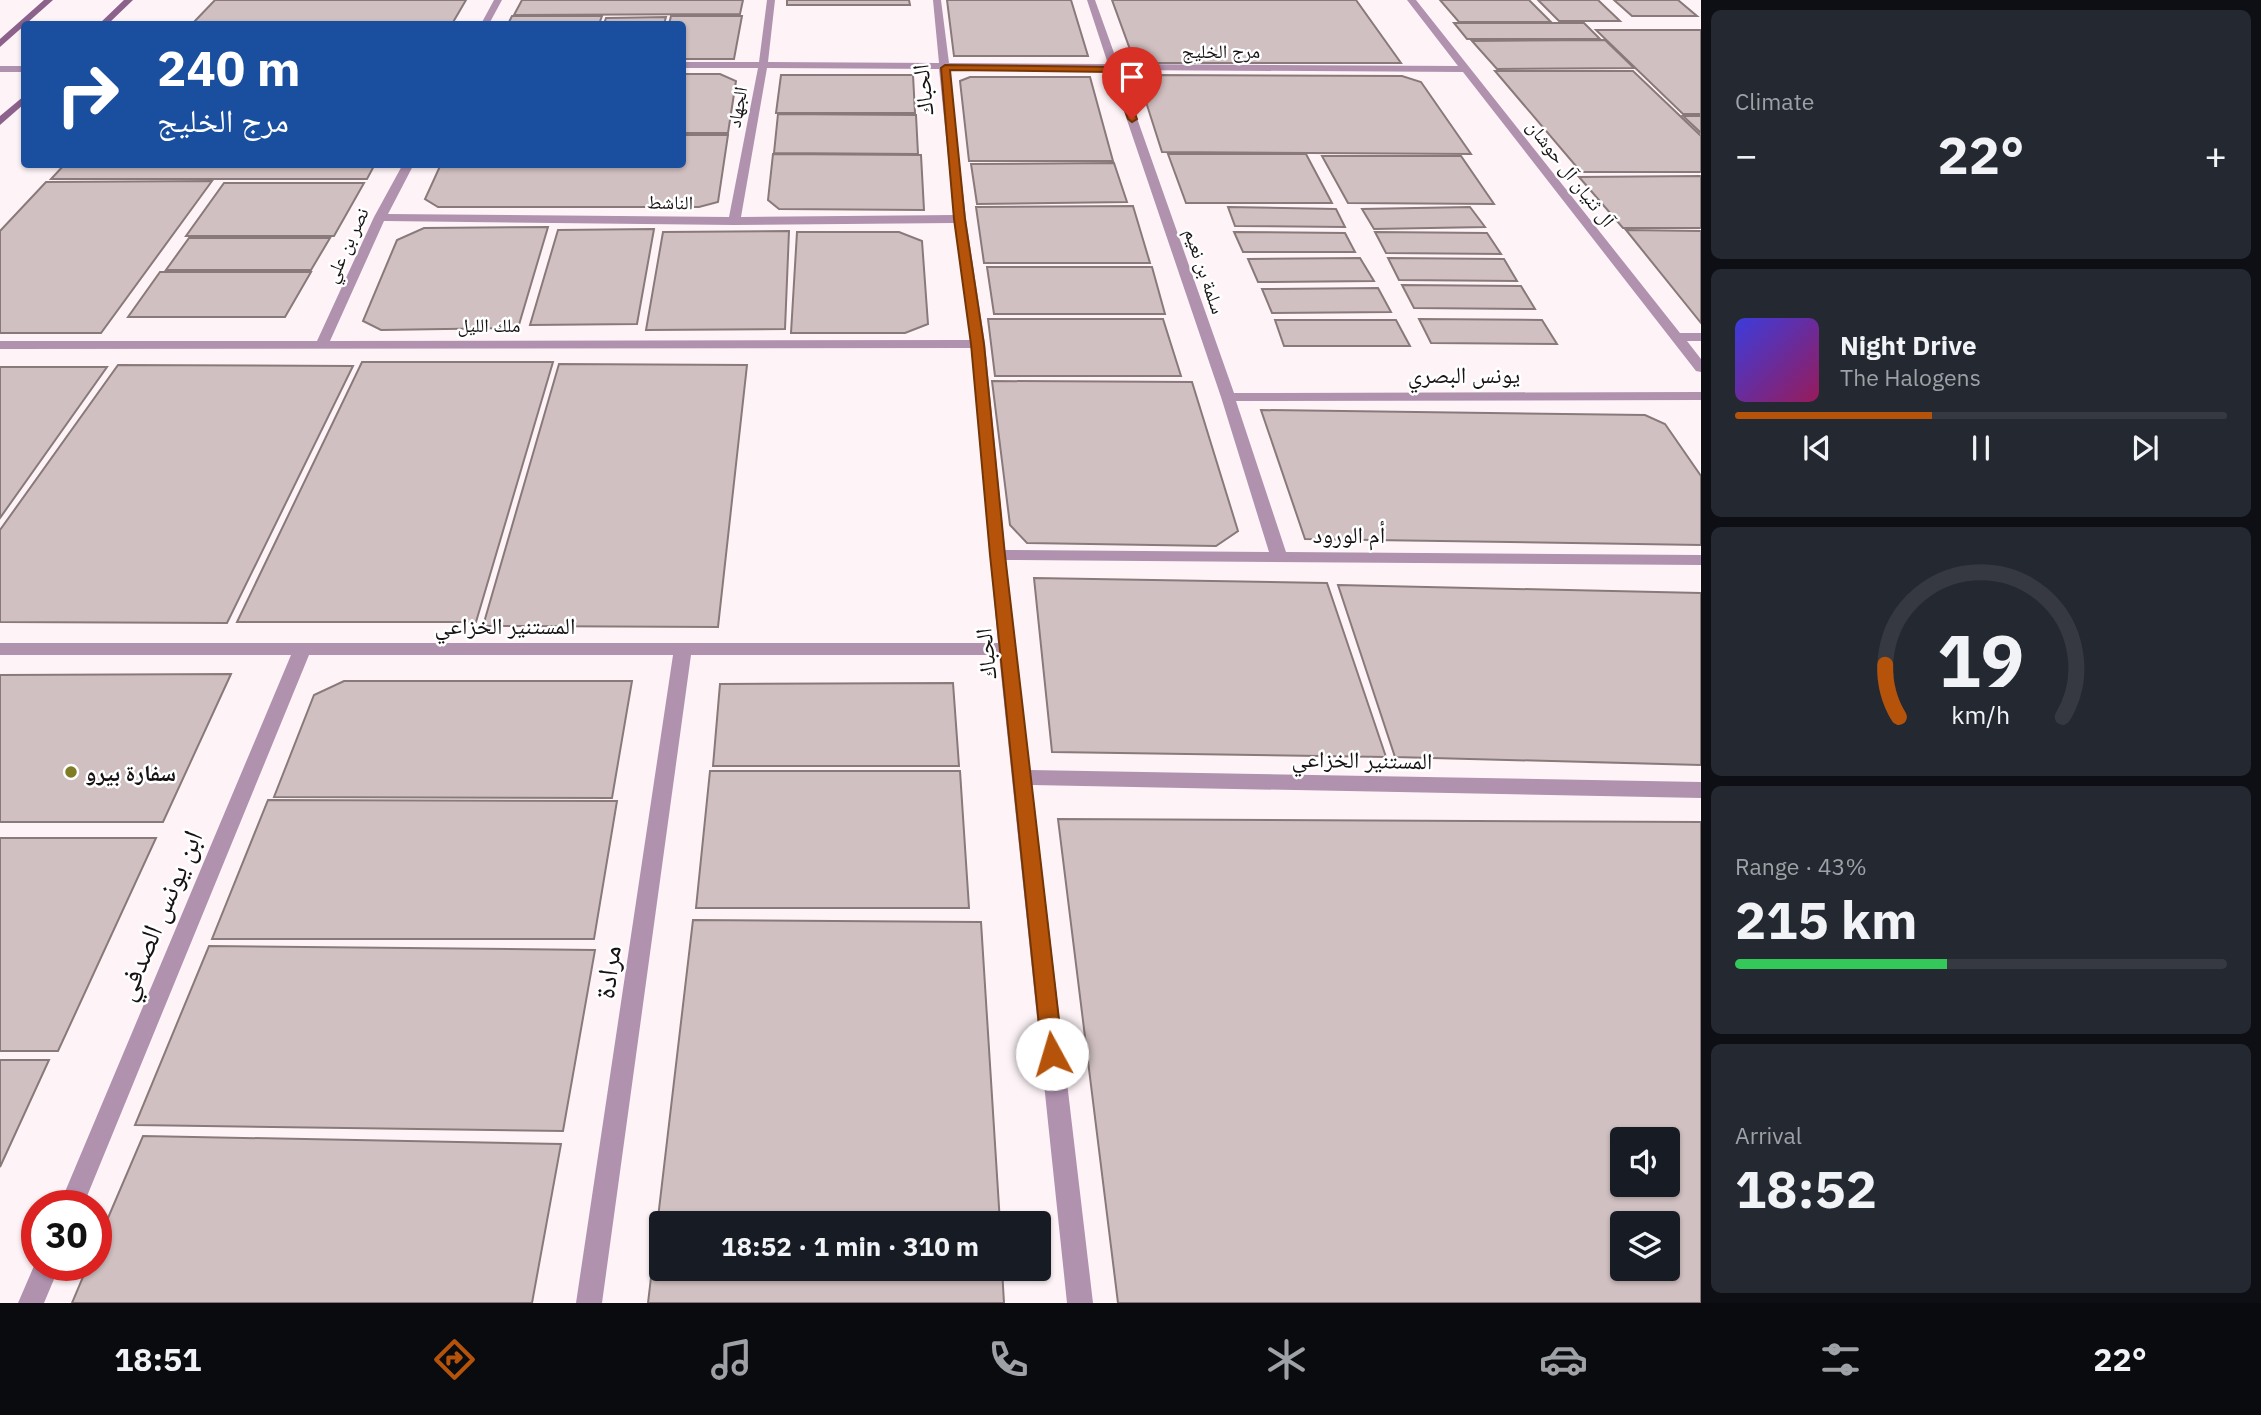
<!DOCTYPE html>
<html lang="en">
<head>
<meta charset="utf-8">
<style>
  :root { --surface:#171b24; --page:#242831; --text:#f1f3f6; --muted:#9ea1a6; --line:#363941; --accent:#b45309 }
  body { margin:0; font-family:"IBM Plex Sans","Noto Naskh Arabic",sans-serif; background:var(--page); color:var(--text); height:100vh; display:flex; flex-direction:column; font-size:26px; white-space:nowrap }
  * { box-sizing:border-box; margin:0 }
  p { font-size:23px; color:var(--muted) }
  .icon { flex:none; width:38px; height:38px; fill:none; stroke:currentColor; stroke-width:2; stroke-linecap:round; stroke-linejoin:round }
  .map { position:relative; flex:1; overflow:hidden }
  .drawer { display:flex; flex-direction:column; gap:10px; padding:10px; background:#0d0f14; width:560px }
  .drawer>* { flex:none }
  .guide { position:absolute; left:21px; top:21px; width:665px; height:147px; border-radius:7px; box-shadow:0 2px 5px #0004; background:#1a4fa0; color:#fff; overflow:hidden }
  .buttons { position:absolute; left:1610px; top:1127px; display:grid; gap:14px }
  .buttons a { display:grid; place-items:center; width:70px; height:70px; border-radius:7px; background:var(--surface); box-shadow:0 2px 5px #0004; font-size:35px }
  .speed { position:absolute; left:21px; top:1190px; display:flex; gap:14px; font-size:35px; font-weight:700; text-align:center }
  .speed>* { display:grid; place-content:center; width:91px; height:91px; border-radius:50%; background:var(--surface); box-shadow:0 2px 5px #0004; line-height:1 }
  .speed .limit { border:10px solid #d22; background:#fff; color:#111 }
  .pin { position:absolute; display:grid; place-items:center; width:60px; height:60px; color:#fff; margin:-72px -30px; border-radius:50% 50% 50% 0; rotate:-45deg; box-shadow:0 0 7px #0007 }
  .pin .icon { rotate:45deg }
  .me { position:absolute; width:77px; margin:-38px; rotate:354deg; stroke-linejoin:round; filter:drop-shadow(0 0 5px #0008) }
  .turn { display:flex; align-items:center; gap:24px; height:147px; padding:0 21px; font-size:32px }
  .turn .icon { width:91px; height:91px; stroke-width:2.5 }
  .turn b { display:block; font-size:49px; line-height:60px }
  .big { font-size:52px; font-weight:800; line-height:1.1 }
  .drawer .widget { flex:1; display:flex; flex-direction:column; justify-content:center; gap:10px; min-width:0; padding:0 24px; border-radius:10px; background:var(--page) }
  .drawer .dial { align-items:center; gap:0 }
  .dial svg { height:182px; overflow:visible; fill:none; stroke:var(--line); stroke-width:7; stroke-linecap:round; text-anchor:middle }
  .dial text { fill:var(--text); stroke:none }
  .song { display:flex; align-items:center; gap:21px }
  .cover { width:84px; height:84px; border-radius:10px; background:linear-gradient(135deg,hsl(240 70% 55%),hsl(330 70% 35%)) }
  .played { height:7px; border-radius:4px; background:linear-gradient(90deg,var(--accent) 40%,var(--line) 40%) }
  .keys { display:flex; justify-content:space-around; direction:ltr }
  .heat { display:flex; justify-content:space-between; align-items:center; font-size:38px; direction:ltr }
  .charge { height:10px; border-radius:5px; background:linear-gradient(90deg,#34c759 43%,var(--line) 0) }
  .trip { position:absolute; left:649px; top:1211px; width:402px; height:70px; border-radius:7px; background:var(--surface); box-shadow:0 2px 5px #0004; font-weight:800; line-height:70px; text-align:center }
  .dock { display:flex; height:112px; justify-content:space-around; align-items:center; background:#090b0e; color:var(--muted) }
  .dock .icon { width:49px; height:49px }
  .dock .on { color:var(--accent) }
  .dock b { font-size:32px; color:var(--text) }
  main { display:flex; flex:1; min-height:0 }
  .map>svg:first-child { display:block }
  .building { fill:#d1c0c1; stroke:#89797a; stroke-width:2; fill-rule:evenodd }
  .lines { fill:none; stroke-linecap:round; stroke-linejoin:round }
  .street { fill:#b092af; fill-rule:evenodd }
  .secondary { fill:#8c618b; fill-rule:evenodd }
  .route { fill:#b45309; stroke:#753606; stroke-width:2 }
  .poi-dot { fill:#7e7d25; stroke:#fff; stroke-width:2.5 }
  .labels { text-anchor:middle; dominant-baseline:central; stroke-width:5; stroke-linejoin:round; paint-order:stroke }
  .far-street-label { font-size:19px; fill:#161113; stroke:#fff }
  .street-label { font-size:23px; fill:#161113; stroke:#fff }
  .poi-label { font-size:23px; font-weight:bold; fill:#161113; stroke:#fff; text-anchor:start }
  .near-street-label { font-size:28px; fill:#161113; stroke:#fff }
</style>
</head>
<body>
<main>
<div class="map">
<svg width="1701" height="1303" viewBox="0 0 1701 1303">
  <rect width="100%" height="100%" fill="#fef4f8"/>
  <g class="building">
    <path d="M215,0H466L452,24H192Z"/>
    <path d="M522,0H743L740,14L514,15Z"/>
    <path d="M787,0H909L910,5H787Z"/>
    <path d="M947,0H1071L1088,56H954Z"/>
    <path d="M1112,0H1356L1401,63H1135Z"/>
    <path d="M1440,0H1529L1551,22H1459Z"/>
    <path d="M1538,0H1598L1620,21H1559Z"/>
    <path d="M1614,0H1678L1697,16H1632Z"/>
    <path d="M512,16H602L599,24H508Z"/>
    <path d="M671,16H742L734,59H682V24H669Z"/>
    <path d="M666,17L664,24H604L606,18Z"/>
    <path d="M1454,23H1584L1600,39H1467Z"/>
    <path d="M1596,30H1701V114H1683Z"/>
    <path d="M1605,40L1634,68L1497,69L1472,41Z"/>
    <path d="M1495,71H1633L1701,136V172H1581Z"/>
    <path d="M682,74H720L736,81L728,133H682Z"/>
    <path d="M781,75H913L915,113H776Z"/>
    <path d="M1146,75L1402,76L1421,82L1471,154L1162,152L1139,80Z"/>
    <path d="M970,77H1090L1113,161H969L960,81Z"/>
    <path d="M778,114L916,115L918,154L774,153Z"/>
    <path d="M1683,116H1701V133Z"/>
    <path d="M682,135H728L718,202L699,207H438L425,199L441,164H682Z"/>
    <path d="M773,154L921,155L924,210L779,209L768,200Z"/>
    <path d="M1168,154H1306L1332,203H1186Z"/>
    <path d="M1322,156H1461L1494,204L1348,203Z"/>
    <path d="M1114,163L1127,202L977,204L971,164Z"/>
    <path d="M65,164H375L367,179H51Z"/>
    <path d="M1701,176V228H1623L1579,177Z"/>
    <path d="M212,181L101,333H0V231L46,182Z"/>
    <path d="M224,183H364L334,236H186Z"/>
    <path d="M1133,206L1150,263H984L976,207Z"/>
    <path d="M1228,207L1336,209L1345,227L1235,226Z"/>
    <path d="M1470,207L1485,227L1374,229L1362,209Z"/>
    <path d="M548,227L518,328L381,330L363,321L397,240L424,228Z"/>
    <path d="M654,229L637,324L530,325L558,230Z"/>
    <path d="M1626,230L1701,231V323Z"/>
    <path d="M789,231L785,329L646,330L663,232Z"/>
    <path d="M797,232H899L922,241L928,324L905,333H791Z"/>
    <path d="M1234,232L1345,233L1355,252H1243Z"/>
    <path d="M1375,232L1487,233L1501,254L1386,253Z"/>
    <path d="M189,238H330L311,270H166Z"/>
    <path d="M1360,258L1374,281L1258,282L1248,259Z"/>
    <path d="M1388,258L1504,259L1517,281L1399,280Z"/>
    <path d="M987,267H1152L1165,314H994Z"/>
    <path d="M160,272H311L285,317H128Z"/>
    <path d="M1402,285L1521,286L1535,309L1414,308Z"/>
    <path d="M1378,288L1391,312L1272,313L1262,289Z"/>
    <path d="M988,319H1163L1181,376H995Z"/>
    <path d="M1419,319L1542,320L1557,344L1431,343Z"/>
    <path d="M1275,320H1396L1410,346H1284Z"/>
    <path d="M362,362H553L476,622H237Z"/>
    <path d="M559,364L747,365L718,627L483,626Z"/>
    <path d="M118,365L353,366L227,623L0,622V530Z"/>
    <path d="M0,367H107L0,518Z"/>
    <path d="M992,381L1192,382L1238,531L1216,546L1027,543L1010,525Z"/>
    <path d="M1261,410L1645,415L1665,424L1701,476V545L1305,539Z"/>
    <path d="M1034,578L1327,583L1386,757L1052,752Z"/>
    <path d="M1338,585L1701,593V765L1395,757Z"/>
    <path d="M231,674L163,822H0V675Z"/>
    <path d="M344,681H632L612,798L274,797L314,695Z"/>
    <path d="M953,683L959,766H713L720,684Z"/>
    <path d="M710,771H960L969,908H696Z"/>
    <path d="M268,800L617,801L594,939H212Z"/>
    <path d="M1058,819L1701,822V1303H1118ZM1622,1139H1668V1185H1622ZM1622,1223H1668V1269H1622Z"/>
    <path d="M0,838H156L58,1051H0Z"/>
    <path d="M693,920L981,922L1000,1223H662V1269H1002L1004,1303H648Z"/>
    <path d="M209,946L595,950L563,1131L135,1125Z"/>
    <path d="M0,1060H49L0,1167Z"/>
    <path d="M143,1136L561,1144L532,1303H72L88,1265H96V1246Z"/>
  </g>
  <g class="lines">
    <g class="street">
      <path d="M494,0H502L489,24H481Z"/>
      <path d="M767,0H775L768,62L939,63L933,0H941L949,63L1108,64L1087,0H1095L1118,64L1458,66L1407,0H1416L1680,333H1701V341H1687L1701,359V372L1696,371L1463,72L1120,70L1234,393L1701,392V400L1236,401L1286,552L1701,555V565L1006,560L1030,770L1701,782V798L1032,785L1093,1303H1067L999,655H691L602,1303H576L673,655H309L83,1206H59L291,655H0V643H998L972,348L0,349V341H317L374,217L403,164H414L388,214L729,217L758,68H682V62H759ZM767,68L939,69L954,215L741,217ZM949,69L1110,70L1221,397L1269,552L1005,550L985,344L966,219ZM384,221L734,225L955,223L971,340L330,341Z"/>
      <rect x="0" y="66" width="24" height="6"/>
      <path d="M37,1259V1265H60L44,1303H18Z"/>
    </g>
    <g class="secondary">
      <path d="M44,0H53L0,47V39Z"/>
      <path d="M124,0H133L108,24H99Z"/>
      <path d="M24,96V104L0,125V116Z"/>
    </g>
  </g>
  <path class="route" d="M945,65L1118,67L1137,119L1132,122L1128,119L1111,72L950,70L965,219L984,344L1005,555L1063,1054L1060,1061L1052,1063L1045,1061L1042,1054L990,555L971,344L954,219L941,68Z"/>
  <circle class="poi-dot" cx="71" cy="772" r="7"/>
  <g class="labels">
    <g class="far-street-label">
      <text x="1221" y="51">مرج الخليج</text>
      <text transform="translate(737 107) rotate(-80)">الجهاد</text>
      <text transform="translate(1571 173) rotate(52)">آل ثنيان آل حوشان</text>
      <text transform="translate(670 202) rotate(1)">الناشط</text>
      <text transform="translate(346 245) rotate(-65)">نصر بن علي</text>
      <text transform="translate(1205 271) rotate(71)">سلمة بن نعيم</text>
      <text x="489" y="325">ملك الليل</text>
    </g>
    <g class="street-label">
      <text transform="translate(922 90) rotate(-96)">الحباك</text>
      <text x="1464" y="374">يونس البصري</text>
      <text x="1349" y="534">أم الورود</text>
      <text x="505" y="625">المستنير الخزاعي</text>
      <text transform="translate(985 654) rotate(-96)">الحباك</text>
      <text transform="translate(1362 759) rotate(1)">المستنير الخزاعي</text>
    </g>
    <g class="poi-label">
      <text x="85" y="772">سفارة بيرو</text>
    </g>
    <g class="near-street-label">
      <text transform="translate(158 915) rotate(-67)">ابن يونس الصدفي</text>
      <text transform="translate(607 972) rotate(-82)">مرادة</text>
    </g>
  </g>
</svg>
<div class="buttons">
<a><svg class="icon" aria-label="sound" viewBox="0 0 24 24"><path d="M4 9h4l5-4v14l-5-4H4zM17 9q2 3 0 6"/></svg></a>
<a><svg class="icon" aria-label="layers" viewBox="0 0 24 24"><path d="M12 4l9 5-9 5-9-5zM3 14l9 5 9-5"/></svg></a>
</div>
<div class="speed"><div class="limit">30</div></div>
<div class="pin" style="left:1132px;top:119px;background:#d93025"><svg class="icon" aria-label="arrive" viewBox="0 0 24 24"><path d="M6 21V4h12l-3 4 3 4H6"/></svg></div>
<svg class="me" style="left:1052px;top:1054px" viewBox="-20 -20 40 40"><circle r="19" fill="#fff"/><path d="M0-13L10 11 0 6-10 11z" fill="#b45309"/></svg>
<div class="trip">18:52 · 1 min · 310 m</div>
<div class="guide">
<div class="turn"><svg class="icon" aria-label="right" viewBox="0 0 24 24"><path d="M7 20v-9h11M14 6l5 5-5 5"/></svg><div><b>240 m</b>مرج الخليج</div></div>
</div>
</div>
<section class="drawer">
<div class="widget"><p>Climate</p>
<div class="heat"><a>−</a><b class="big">22°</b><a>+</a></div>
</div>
<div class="widget">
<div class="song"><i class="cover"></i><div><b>Night Drive</b><p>The Halogens</p></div></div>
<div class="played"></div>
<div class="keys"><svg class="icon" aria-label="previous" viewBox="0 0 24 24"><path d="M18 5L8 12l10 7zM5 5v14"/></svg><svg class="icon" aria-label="pause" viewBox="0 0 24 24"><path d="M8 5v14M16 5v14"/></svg><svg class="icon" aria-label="next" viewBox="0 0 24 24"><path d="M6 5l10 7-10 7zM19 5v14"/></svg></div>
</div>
<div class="widget dial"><svg viewBox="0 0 100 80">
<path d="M14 69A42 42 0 1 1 86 69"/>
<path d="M14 69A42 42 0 0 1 8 46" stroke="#b45309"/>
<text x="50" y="56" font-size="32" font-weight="700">19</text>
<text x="50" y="72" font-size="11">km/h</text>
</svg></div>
<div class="widget"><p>Range · 43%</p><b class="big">215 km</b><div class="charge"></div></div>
<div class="widget"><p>Arrival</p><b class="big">18:52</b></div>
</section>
</main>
<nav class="dock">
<b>18:51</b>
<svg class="icon on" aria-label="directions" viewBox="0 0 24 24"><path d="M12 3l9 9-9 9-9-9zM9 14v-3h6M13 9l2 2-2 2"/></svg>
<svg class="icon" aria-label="music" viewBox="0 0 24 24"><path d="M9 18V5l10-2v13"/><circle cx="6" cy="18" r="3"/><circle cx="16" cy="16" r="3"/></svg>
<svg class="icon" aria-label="phone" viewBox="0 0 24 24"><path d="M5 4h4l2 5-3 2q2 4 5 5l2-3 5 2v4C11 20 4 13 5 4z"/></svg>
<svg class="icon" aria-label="climate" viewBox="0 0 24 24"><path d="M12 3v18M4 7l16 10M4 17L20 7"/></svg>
<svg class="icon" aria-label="car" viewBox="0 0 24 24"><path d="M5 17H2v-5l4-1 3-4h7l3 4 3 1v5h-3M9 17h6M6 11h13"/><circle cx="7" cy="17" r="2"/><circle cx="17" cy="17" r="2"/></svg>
<svg class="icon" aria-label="filters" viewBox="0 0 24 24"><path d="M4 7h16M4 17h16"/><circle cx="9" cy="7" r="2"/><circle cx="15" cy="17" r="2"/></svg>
<b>22°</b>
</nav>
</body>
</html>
